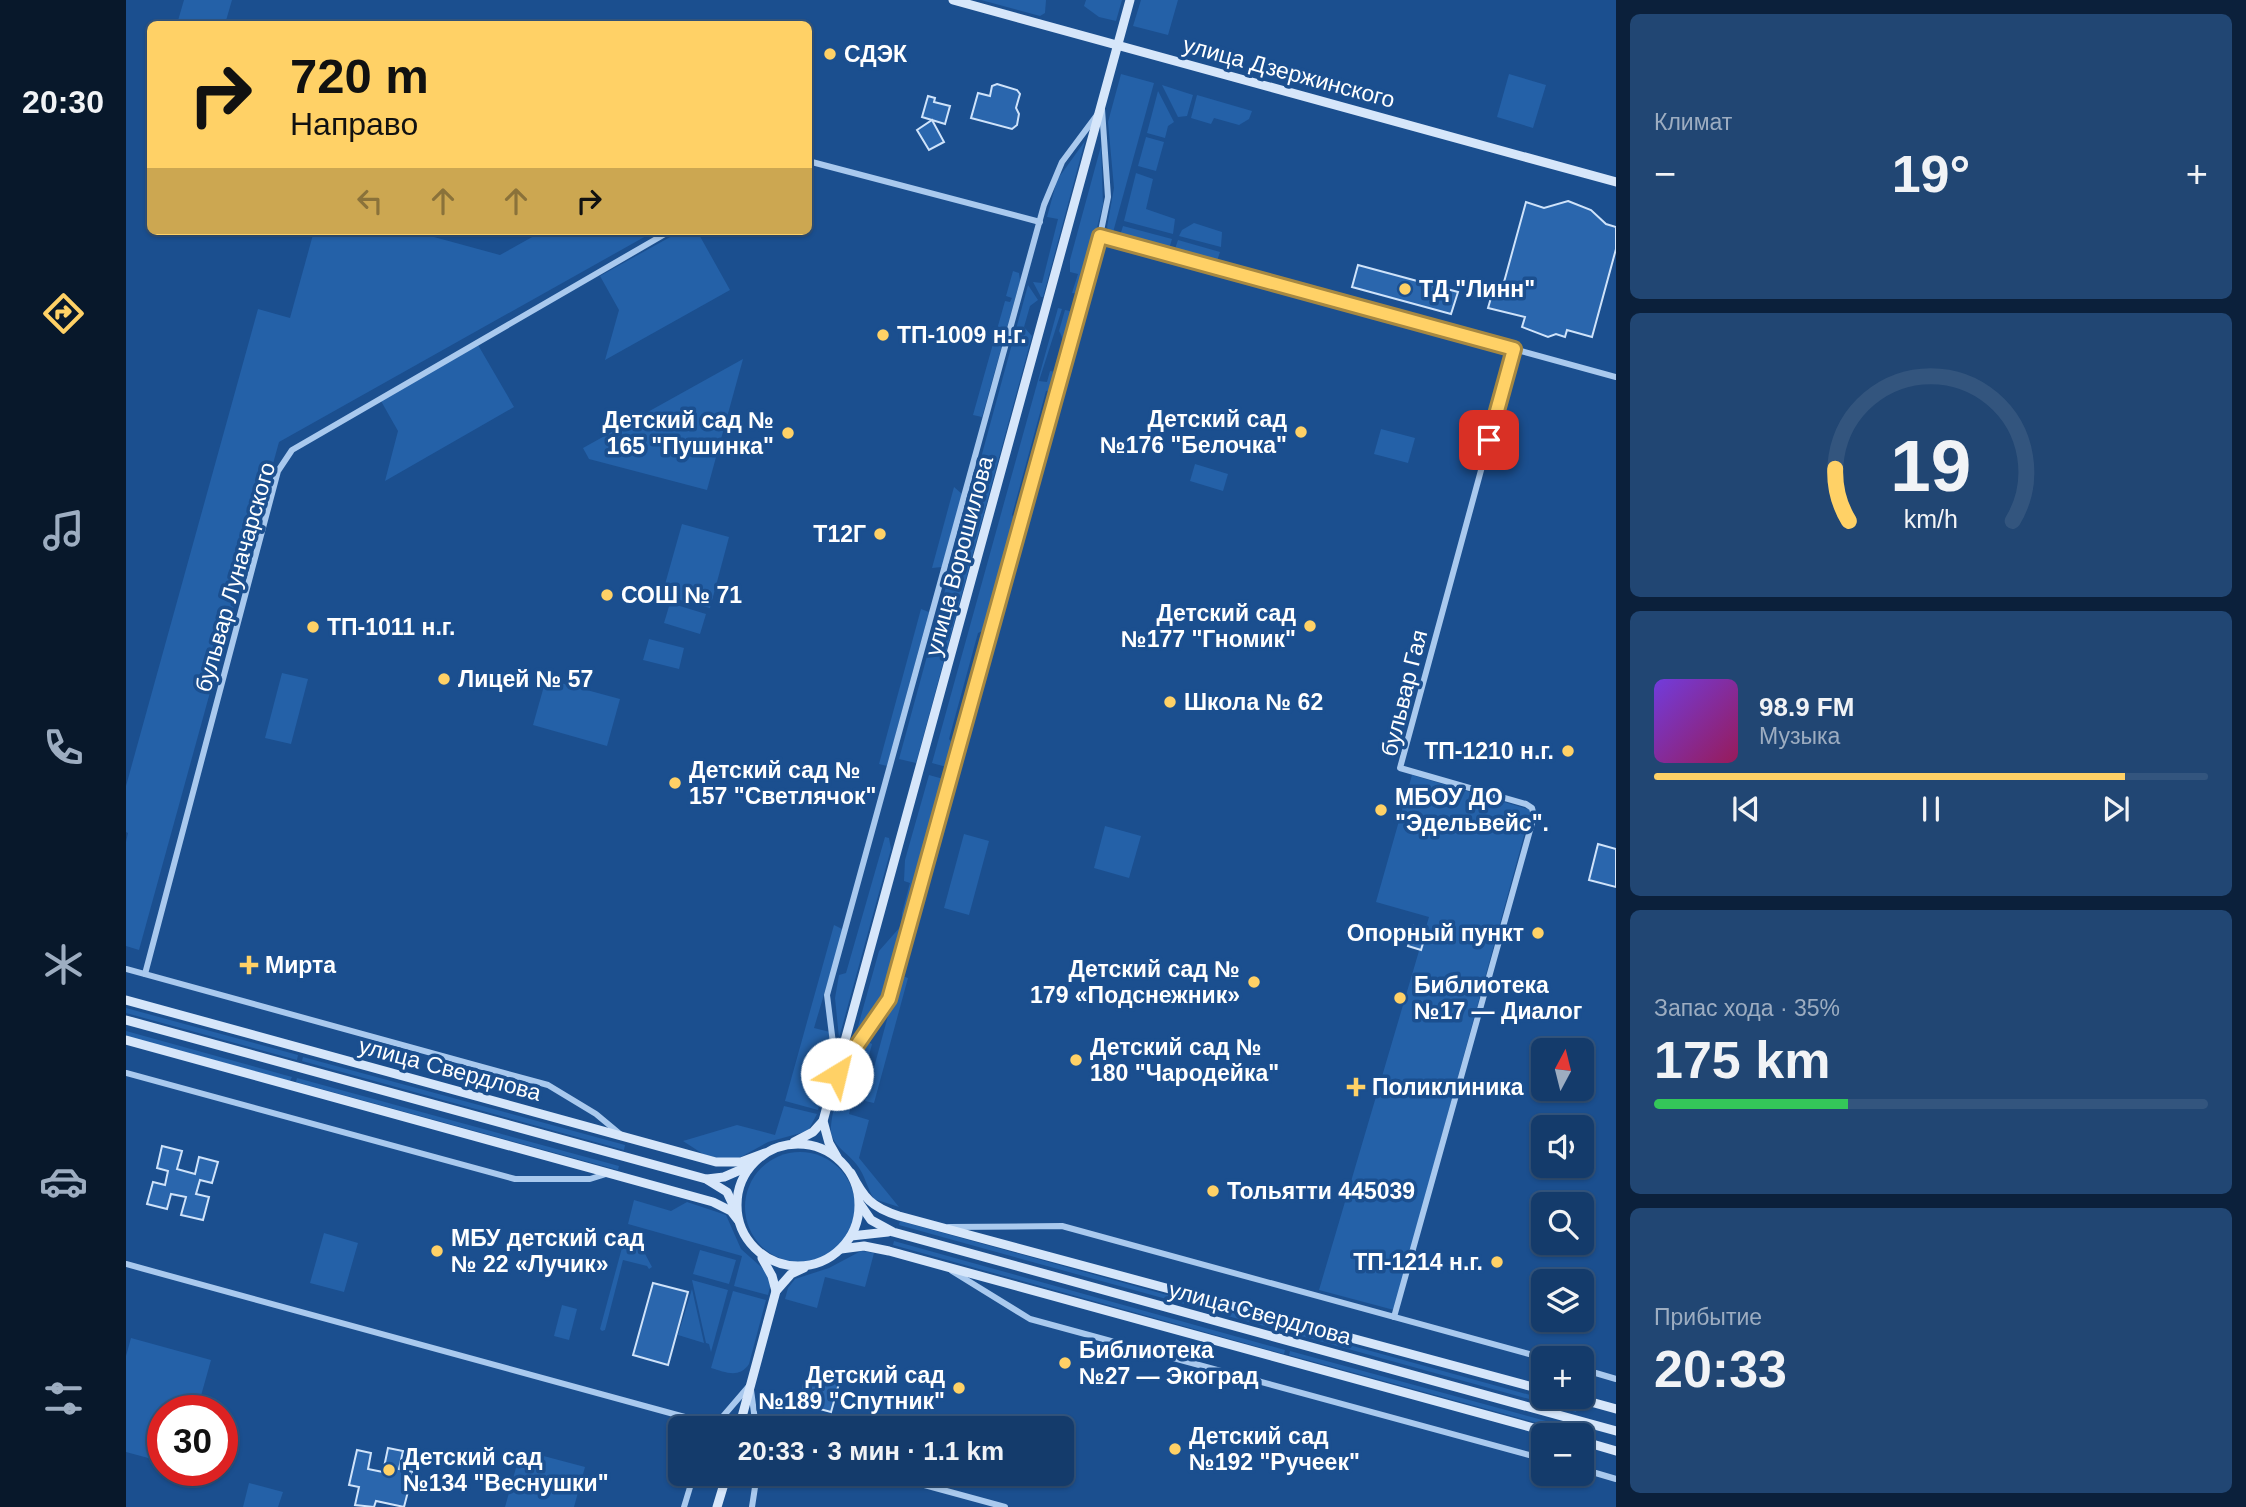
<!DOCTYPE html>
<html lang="ru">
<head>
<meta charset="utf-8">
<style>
  :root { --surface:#143b6b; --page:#214673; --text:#f1f3f6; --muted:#9dadc1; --line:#33557e; --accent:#ffd166 }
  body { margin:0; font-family:Helvetica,sans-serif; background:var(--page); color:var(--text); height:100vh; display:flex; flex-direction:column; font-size:26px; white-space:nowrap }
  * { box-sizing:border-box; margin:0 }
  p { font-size:23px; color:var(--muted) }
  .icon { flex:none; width:38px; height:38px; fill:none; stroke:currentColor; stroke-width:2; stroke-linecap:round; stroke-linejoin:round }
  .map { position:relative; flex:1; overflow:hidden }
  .sheet { display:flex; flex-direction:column; gap:14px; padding:14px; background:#0b203b; width:630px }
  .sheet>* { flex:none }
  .hud { position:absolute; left:21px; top:21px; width:665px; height:214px; border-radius:10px; box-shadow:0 2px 5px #0004,0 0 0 2px var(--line); background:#ffd166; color:#111; overflow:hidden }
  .needle { width:46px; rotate:7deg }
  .buttons { position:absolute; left:1405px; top:1038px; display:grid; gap:14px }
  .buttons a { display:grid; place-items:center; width:63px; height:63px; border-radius:10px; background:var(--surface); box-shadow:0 2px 5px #0004,0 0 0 2px var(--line); font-size:35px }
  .speed { position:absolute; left:21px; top:1395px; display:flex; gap:14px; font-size:35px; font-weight:700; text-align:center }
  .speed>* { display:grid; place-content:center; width:91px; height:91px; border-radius:50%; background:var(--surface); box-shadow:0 2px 5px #0004,0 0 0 2px var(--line); line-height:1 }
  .speed .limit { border:10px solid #d22; background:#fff; color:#111 }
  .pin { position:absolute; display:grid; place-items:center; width:60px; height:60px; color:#fff; margin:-30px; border-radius:14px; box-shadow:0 4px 10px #0006 }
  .me { position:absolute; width:77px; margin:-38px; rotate:36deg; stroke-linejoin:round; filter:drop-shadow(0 0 5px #0008) }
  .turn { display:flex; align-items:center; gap:24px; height:147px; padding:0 28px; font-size:32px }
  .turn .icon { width:91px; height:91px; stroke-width:2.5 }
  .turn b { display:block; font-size:49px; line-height:60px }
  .lanes { display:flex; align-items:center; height:66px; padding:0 28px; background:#0003; justify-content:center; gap:35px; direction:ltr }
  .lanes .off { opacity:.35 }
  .big { font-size:52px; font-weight:700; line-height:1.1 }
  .sheet .tile { flex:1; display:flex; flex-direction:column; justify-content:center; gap:10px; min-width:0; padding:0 24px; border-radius:10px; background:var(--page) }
  .sheet .dial { align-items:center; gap:0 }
  .dial svg { height:182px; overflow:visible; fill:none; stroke:var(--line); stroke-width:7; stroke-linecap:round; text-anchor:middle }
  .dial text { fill:var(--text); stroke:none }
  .song { display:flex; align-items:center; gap:21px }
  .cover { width:84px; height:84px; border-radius:10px; background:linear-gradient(135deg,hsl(260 70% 55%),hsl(330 70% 35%)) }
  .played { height:7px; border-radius:4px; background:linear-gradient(90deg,var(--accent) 85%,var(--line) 85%) }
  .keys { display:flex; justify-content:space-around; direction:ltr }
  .heat { display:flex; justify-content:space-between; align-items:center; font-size:38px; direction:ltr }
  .charge { height:10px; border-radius:5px; background:linear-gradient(90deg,#34c759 35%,var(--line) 0) }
  .trip { position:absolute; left:542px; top:1416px; width:406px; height:70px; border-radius:10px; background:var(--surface); box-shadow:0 2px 5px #0004,0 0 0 2px var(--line); font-weight:700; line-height:70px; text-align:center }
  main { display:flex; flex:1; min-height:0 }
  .dock { display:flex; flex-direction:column; width:126px; justify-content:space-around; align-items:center; background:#08182b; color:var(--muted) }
  .dock .icon { width:49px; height:49px }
  .dock .current { color:var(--accent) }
  .dock b { font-size:32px; color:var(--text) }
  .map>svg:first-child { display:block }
  .green { fill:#2461a8 }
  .building { fill:#2a66ad; stroke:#cfe3fa; stroke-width:2 }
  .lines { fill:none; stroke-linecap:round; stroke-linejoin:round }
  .street { stroke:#a9c9ee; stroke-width:6 }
  .secondary { stroke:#d6e6fa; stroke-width:9 }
  .route-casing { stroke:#a68842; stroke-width:18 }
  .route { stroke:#ffd166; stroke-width:12 }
  .poi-dot { fill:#ffd166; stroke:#1b4f8f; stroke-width:2.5 }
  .labels { text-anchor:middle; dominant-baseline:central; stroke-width:7; stroke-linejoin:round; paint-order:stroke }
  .poi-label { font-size:23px; font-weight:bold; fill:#fff; stroke:#1b4f8f; text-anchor:start }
  .street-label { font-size:23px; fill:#fff; stroke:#1b4f8f }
</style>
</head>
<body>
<main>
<nav class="dock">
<b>20:30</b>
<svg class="icon current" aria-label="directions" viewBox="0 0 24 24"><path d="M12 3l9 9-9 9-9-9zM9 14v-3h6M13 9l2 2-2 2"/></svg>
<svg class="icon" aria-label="music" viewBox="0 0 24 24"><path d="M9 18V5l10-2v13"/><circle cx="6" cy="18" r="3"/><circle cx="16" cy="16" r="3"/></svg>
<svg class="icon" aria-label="phone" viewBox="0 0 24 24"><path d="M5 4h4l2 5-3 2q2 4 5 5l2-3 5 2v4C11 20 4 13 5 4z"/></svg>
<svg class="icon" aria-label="climate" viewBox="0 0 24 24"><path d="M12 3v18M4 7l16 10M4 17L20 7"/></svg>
<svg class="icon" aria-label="car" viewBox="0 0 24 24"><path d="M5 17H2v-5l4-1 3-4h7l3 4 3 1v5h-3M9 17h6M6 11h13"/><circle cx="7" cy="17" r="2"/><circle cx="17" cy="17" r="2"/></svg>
<svg class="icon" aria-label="filters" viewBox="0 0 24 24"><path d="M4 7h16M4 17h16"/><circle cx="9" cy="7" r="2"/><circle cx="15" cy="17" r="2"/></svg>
</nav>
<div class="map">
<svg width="1490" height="1507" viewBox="0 0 1490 1507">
  <rect width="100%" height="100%" fill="#1b4f8f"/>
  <g class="green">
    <path d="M58,0H106L99,24H51Z"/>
    <path d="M855,0H920L919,13L914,16Z"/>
    <path d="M960,0H996L990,21L973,17L958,6Z"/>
    <path d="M1015,0H1052L1042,35L1007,26Z"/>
    <path d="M995,74L1028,83L986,236L981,227L988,188L982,122Z"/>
    <path d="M1383,74L1420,85L1407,128L1371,117Z"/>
    <path d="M1036,85L1067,95L1061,116L1052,117Z"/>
    <path d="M1032,91L1048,122L1042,126L1039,138L1021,133Z"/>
    <path d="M1071,95L1126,111L1123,119L1113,125L1088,118L1085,124L1065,118Z"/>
    <path d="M1020,137L1038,142L1030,171L1012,166Z"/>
    <path d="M959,141L917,297H915L907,282L916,283L932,219L921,217L931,180Z"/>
    <path d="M975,146L977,204L954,294L946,293L952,274L944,272V260Z"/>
    <path d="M1010,173L1027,179L1020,209L1049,219L1047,234L998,221Z"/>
    <path d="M1068,223L1096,232L1095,247L1053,236L1056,230Z"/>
    <path d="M997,226L1046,239L1043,249L1038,251L993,239Z"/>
    <path d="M188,231H286L374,255L417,231H529L153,442L13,950L0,946V842L2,833L0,832V786L132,309L164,318Z"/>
    <path d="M555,231H571L604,290L479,360L493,310L474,276Z"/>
    <path d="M1052,240L1094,252L1090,264L1052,255L1049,249Z"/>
    <path d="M887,271L893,273L894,281L856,417L847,415L879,301L884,302L886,298L880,296Z"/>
    <path d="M902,285L912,300L904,306L898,327L906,336L790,763L773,759Z"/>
    <path d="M932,308L936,309L913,381L921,382L924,371L930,372C934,359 941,343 933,331L939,310L949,312L930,385L927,390L920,391L886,515L891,522L863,628L852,633L823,739L830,747L824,768L806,763Z"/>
    <path d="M352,345L388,407L259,481L272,431L255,401Z"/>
    <path d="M617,359L581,490L463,459L457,448Z"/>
    <path d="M1255,429L1289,438L1282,463L1248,454Z"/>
    <path d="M1069,464L1102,474L1097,491L1064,481Z"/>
    <path d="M828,487L836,494L816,567L806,568Z"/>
    <path d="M556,524L603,537L584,608L536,595Z"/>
    <path d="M544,603L580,614L574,634L538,623Z"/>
    <path d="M795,609L803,612L761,766L753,764Z"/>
    <path d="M523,639L558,648L553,669L517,660Z"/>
    <path d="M156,673L182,679L165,744L139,738Z"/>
    <path d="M420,679L494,699L481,746L407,725Z"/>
    <path d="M803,775L821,780L761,994L728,1041L753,951L775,926L776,913L784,883L778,881L779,860Z"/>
    <path d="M1286,775L1405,810L1268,1310L1193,1290L1303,917L1250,902Z"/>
    <path d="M979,826L1015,836L1003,878L968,868Z"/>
    <path d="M838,834L863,841L843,915L818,908Z"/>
    <path d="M759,837L763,838L765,849L713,1038L709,998L713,975L720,973Z"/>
    <path d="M708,925L716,929V934L688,1028L704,1032L705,1064L692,1110L659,1101Z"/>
    <path d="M773,975L782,978L748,1103L739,1101Z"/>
    <path d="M0,1008L172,1055L171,1060L0,1013Z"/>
    <path d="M0,1031L166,1077L164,1081L0,1036Z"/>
    <path d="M742,1042L746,1044L734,1090L729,1089L723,1114L743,1120L733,1158L773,1207L748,1199C741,1188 739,1175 731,1165C724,1155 710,1148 706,1136C700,1118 725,1051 742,1042Z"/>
    <path d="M177,1057L499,1145L498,1150L176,1061Z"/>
    <path d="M171,1078L493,1166L492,1170L170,1082Z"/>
    <path d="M658,1106L691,1114L682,1131L642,1142L613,1158L595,1159L577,1154L557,1141L611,1125L649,1135Z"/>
    <circle cx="674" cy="1207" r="55"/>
    <path d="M508,1200L545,1211L561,1202L600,1215L615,1249L643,1274L645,1283L642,1295L608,1286L616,1256L502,1224Z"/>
    <path d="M774,1221L1164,1329L1163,1333L773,1225Z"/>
    <path d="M198,1233L232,1243L218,1292L184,1283Z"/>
    <path d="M500,1233H508L526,1267L523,1269L521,1266L497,1260L479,1330L476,1331L474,1329Z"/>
    <path d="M768,1241L1159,1350L1158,1354L767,1245Z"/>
    <path d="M574,1250L610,1260L603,1284L567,1274Z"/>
    <path d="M735,1251L748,1253L739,1287L699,1277L691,1308L659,1299L662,1288L669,1279L703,1268Z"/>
    <path d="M566,1280L602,1290L585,1352L583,1344L580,1343Z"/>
    <path d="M566,1289L578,1343L552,1335Z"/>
    <path d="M607,1291L640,1300L623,1364C613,1379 599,1372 585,1368Z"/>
    <path d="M436,1305L451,1309L443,1340L428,1336Z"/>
    <path d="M1169,1330L1451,1408L1450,1412L1168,1334Z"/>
    <path d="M5,1338L85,1360L71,1410H37V1462L0,1452V1356Z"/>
    <path d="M1164,1351L1442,1427L1441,1431L1163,1355Z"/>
    <path d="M395,1450L459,1467L448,1507H379Z"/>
    <path d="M123,1483L157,1492L152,1507H117Z"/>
  </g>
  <g class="building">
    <path d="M871,84L891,90L894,94L890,108L893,114L891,125L886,129L845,118L852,93L864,96L866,86Z"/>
    <path d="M802,96L809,98L808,102L824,106L819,124L796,117Z"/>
    <path d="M806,120L818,142L803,150L791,130Z"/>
    <path d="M1442,201L1465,210L1480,224L1490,227V249L1466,337L1441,330L1439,337L1430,334L1422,337L1396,327L1399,317L1362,308L1367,291L1375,293L1400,202L1418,208Z"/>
    <path d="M1232,265L1332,292L1325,314L1226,287Z"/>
    <path d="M1472,844L1490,849V887L1463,880Z"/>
    <path d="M1288,926L1301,930L1295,950L1282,946Z"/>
    <path d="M36,1146L56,1151L51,1169L69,1174L73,1157L92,1162L86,1183L74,1180L70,1194L83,1197L77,1220L55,1215L60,1197L45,1194L41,1209L21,1204L27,1182L39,1185L42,1171L31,1168Z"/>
    <path d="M527,1283L562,1292L542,1365L507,1355Z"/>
    <path d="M691,1374L714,1380L705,1412L683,1406L684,1402L677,1395L678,1383Z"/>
    <path d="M262,1448L277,1451L273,1469L287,1472L278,1507L250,1501L248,1507L229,1505L233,1487L223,1485L231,1450L245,1453L242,1469L257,1472Z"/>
  </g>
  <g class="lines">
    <g class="street">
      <path d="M682,161L914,222"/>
      <path d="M974,236L1490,377"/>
      <path d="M0,969L422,1085L470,1114L494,1134"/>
      <path d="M19,974L152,471L166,450L544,231"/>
      <path d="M710,1067L701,995L918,205L936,162L971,115"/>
      <path d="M713,1071L763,999L974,236L982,197L976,109"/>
      <path d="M0,1073L389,1179H464L480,1174"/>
      <path d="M823,1227L936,1226L1418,1358"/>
      <path d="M0,1264L588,1425"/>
      <path d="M826,1271L904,1319L1418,1459"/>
      <path d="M1268,1317L1408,816L1406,808L1400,804L1274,768L1388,349"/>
      <path d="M1456,1369L1490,1379"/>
      <path d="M625,1390L630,1428"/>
      <path d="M587,1428L623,1386"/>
      <path d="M1456,1469L1490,1479"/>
      <path d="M758,1474L879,1507"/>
      <path d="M558,1507L568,1474"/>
      <path d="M626,1507L631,1474"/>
    </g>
    <g class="secondary">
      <path d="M827,0L1490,182"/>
      <path d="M0,1000L590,1162H615L639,1153"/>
      <path d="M0,1020L580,1179L601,1192L610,1211"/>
      <path d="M0,1040L587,1202L605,1211L612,1220"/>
      <path d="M668,1142L687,1132L697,1121"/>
      <circle cx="672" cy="1205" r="61"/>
      <path d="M711,1157L703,1143L697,1121L1004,0"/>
      <path d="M725,1173C738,1198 745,1207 773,1216L1418,1390"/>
      <path d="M581,1179L598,1177L621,1167"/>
      <path d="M734,1204L745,1220L767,1232L1490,1431"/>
      <path d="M725,1236L762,1232"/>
      <path d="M715,1249L738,1246L763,1251L1433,1435"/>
      <path d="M636,1258L646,1276L650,1291"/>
      <path d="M1443,1396L1490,1409"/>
      <path d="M613,1428L650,1291L665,1274L678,1268"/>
      <path d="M1456,1441L1490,1451"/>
      <path d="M591,1507L601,1474"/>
    </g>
  </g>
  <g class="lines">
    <g class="route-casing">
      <path id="route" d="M711,1074L763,999L974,236L1388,349L1363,440"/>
    </g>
    <use href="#route" class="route"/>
  </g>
  <g class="poi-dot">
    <circle cx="704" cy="54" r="7"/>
    <circle cx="1279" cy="289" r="7"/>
    <circle cx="757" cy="335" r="7"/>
    <circle cx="1175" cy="432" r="7"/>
    <circle cx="662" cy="433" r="7"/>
    <circle cx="754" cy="534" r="7"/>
    <circle cx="481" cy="595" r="7"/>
    <circle cx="1184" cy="626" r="7"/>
    <circle cx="187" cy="627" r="7"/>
    <circle cx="318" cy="679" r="7"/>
    <circle cx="1044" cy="702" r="7"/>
    <circle cx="1442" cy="751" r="7"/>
    <circle cx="549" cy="783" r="7"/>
    <circle cx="1255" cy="810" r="7"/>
    <circle cx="1412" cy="933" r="7"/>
    <path d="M119.5 954.5h7v7h7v7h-7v7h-7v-7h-7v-7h7z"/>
    <circle cx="1128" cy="982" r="7"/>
    <circle cx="1274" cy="998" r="7"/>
    <circle cx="950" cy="1060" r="7"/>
    <path d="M1226.5 1076.5h7v7h7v7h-7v7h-7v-7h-7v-7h7z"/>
    <circle cx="1087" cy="1191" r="7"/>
    <circle cx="311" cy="1251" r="7"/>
    <circle cx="1371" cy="1262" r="7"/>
    <circle cx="939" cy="1363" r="7"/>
    <circle cx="833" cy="1388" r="7"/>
    <circle cx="1049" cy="1449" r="7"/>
    <circle cx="263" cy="1470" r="7"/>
  </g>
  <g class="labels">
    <g class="poi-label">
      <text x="718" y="54">СДЭК</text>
      <text x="1293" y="289">ТД "Линн"</text>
      <text x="771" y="335">ТП-1009 н.г.</text>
      <text x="1161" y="419" text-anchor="end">Детский сад<tspan x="1161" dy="26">№176 "Белочка"</tspan></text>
      <text x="648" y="420" text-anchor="end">Детский сад №<tspan x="648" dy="26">165 "Пушинка"</tspan></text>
      <text x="740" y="534" text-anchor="end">T12Г</text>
      <text x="495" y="595">СОШ № 71</text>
      <text x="1170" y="613" text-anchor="end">Детский сад<tspan x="1170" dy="26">№177 "Гномик"</tspan></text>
      <text x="201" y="627">ТП-1011 н.г.</text>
      <text x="332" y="679">Лицей № 57</text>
      <text x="1058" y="702">Школа № 62</text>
      <text x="1428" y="751" text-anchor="end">ТП-1210 н.г.</text>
      <text x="563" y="770">Детский сад №<tspan x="563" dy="26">157 "Светлячок"</tspan></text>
      <text x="1269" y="797">МБОУ ДО<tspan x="1269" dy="26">"Эдельвейс".</tspan></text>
      <text x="1398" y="933" text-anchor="end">Опорный пункт</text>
      <text x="139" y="965">Мирта</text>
      <text x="1114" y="969" text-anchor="end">Детский сад №<tspan x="1114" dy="26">179 «Подснежник»</tspan></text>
      <text x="1288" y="985">Библиотека<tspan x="1288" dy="26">№17 — Диалог</tspan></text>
      <text x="964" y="1047">Детский сад №<tspan x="964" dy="26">180 "Чародейка"</tspan></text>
      <text x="1246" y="1087">Поликлиника</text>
      <text x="1101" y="1191">Тольятти 445039</text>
      <text x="325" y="1238">МБУ детский сад<tspan x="325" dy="26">№ 22 «Лучик»</tspan></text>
      <text x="1357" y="1262" text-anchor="end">ТП-1214 н.г.</text>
      <text x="953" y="1350">Библиотека<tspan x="953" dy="26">№27 — Экоград</tspan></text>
      <text x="819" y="1375" text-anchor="end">Детский сад<tspan x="819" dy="26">№189 "Спутник"</tspan></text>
      <text x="1063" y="1436">Детский сад<tspan x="1063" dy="26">№192 "Ручеек"</tspan></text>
      <text x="277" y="1457">Детский сад<tspan x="277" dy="26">№134 "Веснушки"</tspan></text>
    </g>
    <g class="street-label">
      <text transform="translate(1163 72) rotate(15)">улица Дзержинского</text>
      <text transform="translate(833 556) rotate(-75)">улица Ворошилова</text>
      <text transform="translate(109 577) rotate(-74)">бульвар Луначарского</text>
      <text transform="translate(1278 693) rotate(-76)">бульвар Гая</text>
      <text transform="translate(324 1069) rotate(15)">улица Свердлова</text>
      <text transform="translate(1134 1313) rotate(15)">улица Свердлова</text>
    </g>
  </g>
</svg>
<div class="buttons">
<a><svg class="needle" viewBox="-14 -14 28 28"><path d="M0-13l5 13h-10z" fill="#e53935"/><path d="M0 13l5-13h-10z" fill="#9dadc1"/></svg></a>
<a><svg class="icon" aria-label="sound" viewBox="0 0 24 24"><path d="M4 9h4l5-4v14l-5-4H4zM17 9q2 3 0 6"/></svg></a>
<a><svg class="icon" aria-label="search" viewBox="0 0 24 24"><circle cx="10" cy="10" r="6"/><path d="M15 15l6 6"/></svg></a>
<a><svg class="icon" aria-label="layers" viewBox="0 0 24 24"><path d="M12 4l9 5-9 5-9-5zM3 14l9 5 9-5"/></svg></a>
<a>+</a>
<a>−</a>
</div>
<div class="speed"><div class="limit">30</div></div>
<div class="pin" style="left:1363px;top:440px;background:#d93025"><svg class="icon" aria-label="arrive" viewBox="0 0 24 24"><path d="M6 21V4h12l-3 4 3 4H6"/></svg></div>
<svg class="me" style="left:711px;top:1074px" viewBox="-20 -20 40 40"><circle r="19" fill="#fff"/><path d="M0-13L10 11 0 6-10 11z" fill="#ffd166"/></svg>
<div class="trip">20:33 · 3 мин · 1.1 km</div>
<div class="hud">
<div class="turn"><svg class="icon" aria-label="right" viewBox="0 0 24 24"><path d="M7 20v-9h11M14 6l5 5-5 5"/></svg><div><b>720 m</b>Направо</div></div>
<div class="lanes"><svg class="icon off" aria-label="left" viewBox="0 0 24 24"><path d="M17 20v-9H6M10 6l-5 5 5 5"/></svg><svg class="icon off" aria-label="ahead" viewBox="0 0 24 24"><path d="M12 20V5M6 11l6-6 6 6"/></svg><svg class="icon off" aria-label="ahead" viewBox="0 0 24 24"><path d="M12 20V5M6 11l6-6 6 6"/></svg><svg class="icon" aria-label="right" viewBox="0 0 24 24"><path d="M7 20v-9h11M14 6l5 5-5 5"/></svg></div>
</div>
</div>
<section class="sheet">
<div class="tile"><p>Климат</p>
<div class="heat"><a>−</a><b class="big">19°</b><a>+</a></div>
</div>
<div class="tile dial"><svg viewBox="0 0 100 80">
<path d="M14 69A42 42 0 1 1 86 69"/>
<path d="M14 69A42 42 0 0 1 8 46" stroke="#ffd166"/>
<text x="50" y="56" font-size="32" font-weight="700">19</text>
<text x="50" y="72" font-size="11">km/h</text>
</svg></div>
<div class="tile">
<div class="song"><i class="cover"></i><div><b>98.9 FM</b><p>Музыка</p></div></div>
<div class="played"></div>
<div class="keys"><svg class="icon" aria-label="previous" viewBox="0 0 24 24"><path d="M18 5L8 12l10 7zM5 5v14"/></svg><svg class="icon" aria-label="pause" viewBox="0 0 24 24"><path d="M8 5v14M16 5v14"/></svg><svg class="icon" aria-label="next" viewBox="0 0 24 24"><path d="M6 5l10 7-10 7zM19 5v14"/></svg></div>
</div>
<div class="tile"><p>Запас хода · 35%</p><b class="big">175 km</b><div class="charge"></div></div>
<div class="tile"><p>Прибытие</p><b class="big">20:33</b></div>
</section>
</main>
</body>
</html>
